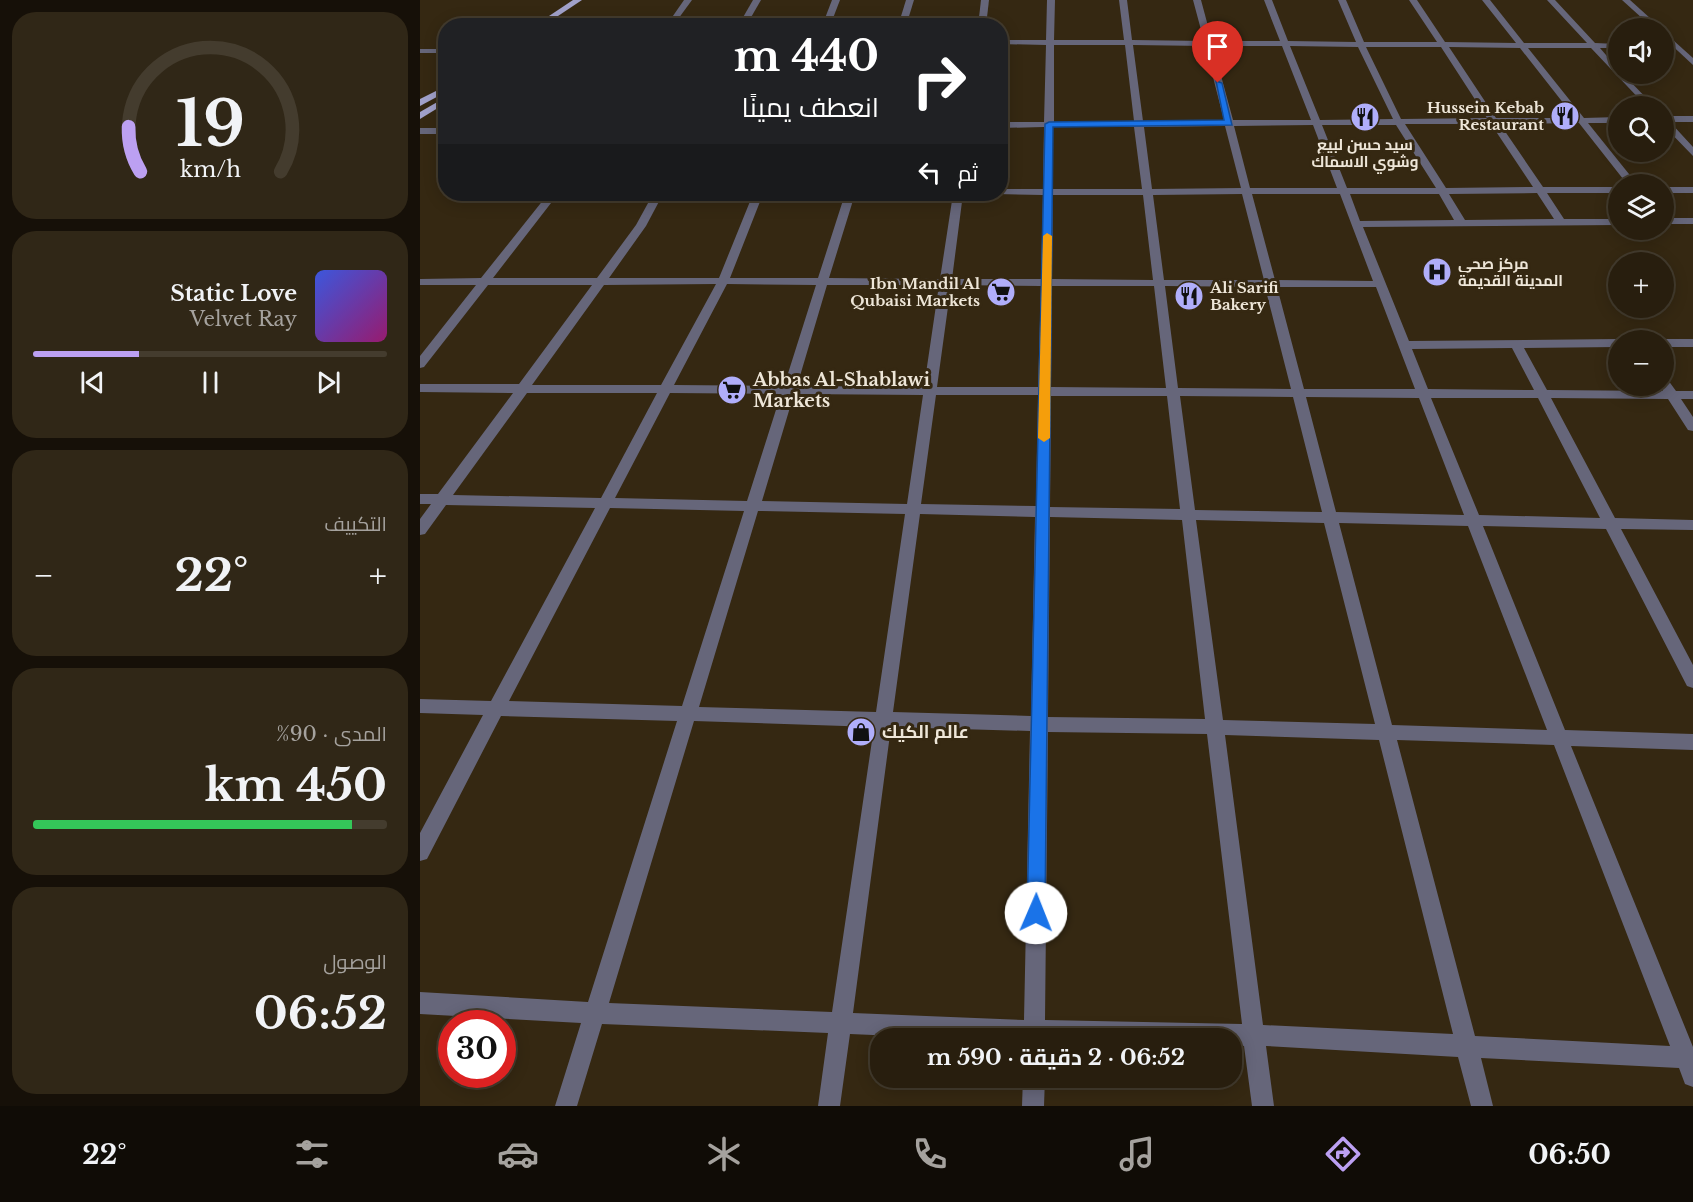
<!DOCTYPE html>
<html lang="ar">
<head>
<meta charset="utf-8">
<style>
  :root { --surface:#281e0e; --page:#302717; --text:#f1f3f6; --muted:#a5a29e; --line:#443c2e; --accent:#bca0f2 }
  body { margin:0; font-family:"Libre Baskerville",Cairo,serif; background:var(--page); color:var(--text); direction:rtl; height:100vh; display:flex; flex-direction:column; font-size:22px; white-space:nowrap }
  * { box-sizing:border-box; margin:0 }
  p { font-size:20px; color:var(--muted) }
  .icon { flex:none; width:33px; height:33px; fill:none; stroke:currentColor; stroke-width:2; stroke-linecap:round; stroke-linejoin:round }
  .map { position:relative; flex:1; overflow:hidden; direction:ltr }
  .details { display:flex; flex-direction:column; gap:12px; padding:12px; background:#161008; width:420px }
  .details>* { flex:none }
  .top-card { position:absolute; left:18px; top:18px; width:570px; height:183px; border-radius:24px; box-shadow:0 3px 15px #0003,0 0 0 2px var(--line); direction:rtl; background:#202124; color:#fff; overflow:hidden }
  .fabs { position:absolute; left:1188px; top:18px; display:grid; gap:12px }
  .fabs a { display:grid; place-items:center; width:66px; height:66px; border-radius:50%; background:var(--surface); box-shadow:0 3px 15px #0003,0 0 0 2px var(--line); font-size:30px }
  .speed { position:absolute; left:18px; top:1010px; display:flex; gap:12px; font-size:30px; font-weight:700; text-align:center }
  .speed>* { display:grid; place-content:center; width:78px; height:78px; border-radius:50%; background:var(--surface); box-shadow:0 3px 15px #0003,0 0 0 2px var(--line); line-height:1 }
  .speed .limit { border:9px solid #d22; background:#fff; color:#111 }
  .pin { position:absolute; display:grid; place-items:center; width:51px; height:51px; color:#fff; margin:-62px -26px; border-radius:50% 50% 50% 0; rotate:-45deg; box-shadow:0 0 6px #0007 }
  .pin .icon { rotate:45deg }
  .me { position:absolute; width:66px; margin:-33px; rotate:1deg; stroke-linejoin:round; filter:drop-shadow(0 0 4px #0008) }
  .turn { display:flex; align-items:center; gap:21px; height:126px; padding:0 30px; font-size:27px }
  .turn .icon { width:78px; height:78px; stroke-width:2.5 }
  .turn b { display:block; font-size:42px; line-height:51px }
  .then { display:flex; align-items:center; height:57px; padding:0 30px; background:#0003; gap:12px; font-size:22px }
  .big { font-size:45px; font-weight:700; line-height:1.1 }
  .details .widget { flex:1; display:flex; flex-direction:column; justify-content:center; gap:9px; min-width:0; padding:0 21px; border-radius:24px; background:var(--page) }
  .details .dial { align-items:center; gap:0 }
  .dial svg { height:156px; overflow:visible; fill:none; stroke:var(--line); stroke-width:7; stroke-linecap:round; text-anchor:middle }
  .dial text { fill:var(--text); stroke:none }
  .song { display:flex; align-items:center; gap:18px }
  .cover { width:72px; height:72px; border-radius:9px; background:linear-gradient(135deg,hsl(230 70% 55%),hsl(320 70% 35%)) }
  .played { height:6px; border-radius:3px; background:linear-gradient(90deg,var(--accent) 30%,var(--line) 30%) }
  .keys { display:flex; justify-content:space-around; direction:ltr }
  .heat { display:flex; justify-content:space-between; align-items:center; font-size:33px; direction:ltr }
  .charge { height:9px; border-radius:4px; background:linear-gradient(90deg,#34c759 90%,var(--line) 0) }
  .trip { position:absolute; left:450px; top:1028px; width:372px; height:60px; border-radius:24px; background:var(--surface); box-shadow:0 3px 15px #0003,0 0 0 2px var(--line); font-weight:700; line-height:60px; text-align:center; direction:rtl }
  .tab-bar { display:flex; height:96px; justify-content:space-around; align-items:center; background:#100c06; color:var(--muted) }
  .tab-bar .icon { width:42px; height:42px }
  .tab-bar .current { color:var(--accent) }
  .tab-bar b { font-size:27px; color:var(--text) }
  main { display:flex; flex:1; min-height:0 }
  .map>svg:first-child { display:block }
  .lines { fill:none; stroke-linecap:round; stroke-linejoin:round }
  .street { fill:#66667a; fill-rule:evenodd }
  .primary { fill:#a1a1ca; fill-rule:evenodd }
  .route { fill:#1a73e8; stroke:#114b97; stroke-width:1.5 }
  .slow { fill:#f59e0b }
  .labels { text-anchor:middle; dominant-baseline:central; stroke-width:6; stroke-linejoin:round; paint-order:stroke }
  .far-poi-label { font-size:15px; font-weight:bold; fill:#eee6d8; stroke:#352812; text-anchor:end }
  .poi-label { font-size:18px; font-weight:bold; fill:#eee6d8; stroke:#352812; text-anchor:start }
</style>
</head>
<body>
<main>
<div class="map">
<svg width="1273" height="1106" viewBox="0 0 1273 1106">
  <rect width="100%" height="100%" fill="#352812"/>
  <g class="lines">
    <g class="street">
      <path d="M264,0H272L253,26H246Z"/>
      <path d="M333,0H341L326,26H318Z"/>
      <path d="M412,0H420L410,26H402Z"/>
      <path d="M486,0H494L486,26H478Z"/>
      <path d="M561,0H569L566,26H558Z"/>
      <path d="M627,0H635L634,40H704L699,0H707L712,40L784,41L773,0H781L792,41H860L844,0H852L868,41L936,42L918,0H926L944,42H1017L989,0H997L1025,42L1096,43L1062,0H1070L1104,43H1167L1127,0H1135L1175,43L1198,44V48H1180L1198,69V74H1203L1234,106H1226L1171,48H1108L1164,118L1198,117V123H1168L1217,184H1207L1159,123L1080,124L1123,187H1198V193H1127L1144,219H1198V225L943,227L989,341L1198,339L1202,340H1198V347L1104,348L1127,390L1243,391L1239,386H1244V379L1248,380L1256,391H1273V399H1261L1273,417V431L1268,430L1248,399L1131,398L1195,518L1273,520V530L1201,529L1273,665V688L1267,686L1186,529L1063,526L1145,730L1273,734V750L1151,746L1273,1047V1087L1265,1084L1259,1068L1061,1058L1073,1106H1051L1038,1057L846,1046L854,1106H832L824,1046L812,1045V1038H522L430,1034L420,1106H398L408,1033L182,1024L157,1106H135L161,1023L0,1014V992L168,1002L257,721L81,716L7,859L0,861V833L63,715L0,713V699L71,701L175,508L26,505L5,534L0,535V519L11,504H0V494H18L93,393L0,392V384H99L172,285H68L4,367L0,368V356L56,285H0V279L61,278L128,194H138L73,278H177L216,225L233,194H243L226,226L189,278H299L333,194H343L310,278H398L425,194H435L409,278L520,279L533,194H543L532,279H621L623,195L576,194H580V189H623L624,127L580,128V122H624L626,45L580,44V40H626ZM634,45H705L714,121L634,122ZM713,45L785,46L804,120L723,121ZM793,46H862L891,120H813ZM870,46L938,47L973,119L900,120ZM946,47H1021L1067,118L981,119ZM1029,47L1100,48L1155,118H1076ZM985,124H1071L1113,187L1026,188ZM893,125L917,188H830L814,126ZM902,125H976L1016,188H927ZM805,126L821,188L732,189L724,127ZM633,127H714L722,189H633ZM1117,193L1134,219L1045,220L1029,194ZM822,194L844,280H744L733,195ZM832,194H920L953,281L855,280ZM930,194H1019L1034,220L940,221ZM633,195H723L733,280L632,279ZM296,284L241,385H112L184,285ZM307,284L396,285L364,386L254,385ZM407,285H519L504,387L377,386ZM531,285L621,286L618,387H517ZM632,286H734L746,388L631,387ZM745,286L845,287L871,389L758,388ZM857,287H956L995,389H884ZM1092,348L1114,390L1008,389L992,349ZM107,393H237L181,498L33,495ZM250,393L361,394L327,501L195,498ZM374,394L503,395L487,504L342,501ZM516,395H618L616,506L501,504ZM631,396H747L760,509L630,507ZM760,396L873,397L902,512L775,510ZM886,397L999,398L1044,515L916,512ZM1011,398H1118L1180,518L1059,515ZM190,508L324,511L262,706L89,701ZM338,511L485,514L456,712L279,707ZM500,514L615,517L611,716L473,712ZM630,517L762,520L785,719L628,717ZM776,520L904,523L955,724L803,720ZM919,523L1048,526L1127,730L972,725ZM274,721L454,727L412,1012L189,1003ZM471,727L610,731L604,1020L433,1013ZM628,732L787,734L822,1024L625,1020ZM805,735L959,740L1033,1034L843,1025ZM977,740L1134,745L1250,1046L1055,1036Z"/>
      <path d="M1202,0H1210L1241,28H1233Z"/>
      <path d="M1244,32L1273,58V65L1244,38Z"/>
      <rect x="0" y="49" width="26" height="4"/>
      <path d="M1244,116H1273V122H1250L1273,147V156L1244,126Z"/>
      <rect x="0" y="128" width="26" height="6"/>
      <rect x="1244" y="187" width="29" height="6"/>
      <rect x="1244" y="218" width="29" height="6"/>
      <path d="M1244,339H1273V347H1244V340H1240Z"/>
      <path d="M603,1077H625L624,1106H602Z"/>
    </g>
    <g class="primary">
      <path d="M153,0H162L123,26H114Z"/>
      <path d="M26,86V92L0,106V99Z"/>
      <path d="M26,97V103L0,119V112Z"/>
    </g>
  </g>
  <path class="route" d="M796,81L802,83L812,125L633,127L625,913L623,919L616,922L610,919L607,913L625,124L629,122L804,120Z"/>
  <path class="slow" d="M627,233L632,236L630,438L624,442L618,438L623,236Z"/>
  <defs>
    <g id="restaurant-disc" transform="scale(1.5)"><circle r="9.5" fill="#b0aefa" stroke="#352812"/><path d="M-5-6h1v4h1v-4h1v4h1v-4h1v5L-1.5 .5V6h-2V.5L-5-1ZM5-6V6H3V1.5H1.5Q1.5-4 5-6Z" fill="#111"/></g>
    <g id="hospital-disc" transform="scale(1.5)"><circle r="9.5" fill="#b0aefa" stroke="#352812"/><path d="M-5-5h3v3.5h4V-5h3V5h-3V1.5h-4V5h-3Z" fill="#111"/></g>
    <g id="supermarket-disc" transform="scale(1.5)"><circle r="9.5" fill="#b0aefa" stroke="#352812"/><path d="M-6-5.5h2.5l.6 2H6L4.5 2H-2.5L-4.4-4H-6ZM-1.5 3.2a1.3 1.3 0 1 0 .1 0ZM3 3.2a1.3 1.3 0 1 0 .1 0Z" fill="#111"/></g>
    <g id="shop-disc" transform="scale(1.5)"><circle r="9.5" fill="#b0aefa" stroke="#352812"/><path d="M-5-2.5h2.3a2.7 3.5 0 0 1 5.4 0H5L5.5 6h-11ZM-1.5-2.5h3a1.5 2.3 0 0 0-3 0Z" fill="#111"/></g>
  </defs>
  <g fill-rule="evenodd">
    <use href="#restaurant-disc" x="1145" y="116"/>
    <use href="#restaurant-disc" x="945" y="117"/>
    <use href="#hospital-disc" x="1017" y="272"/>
    <use href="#supermarket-disc" x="581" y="292"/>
    <use href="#restaurant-disc" x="769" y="296"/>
    <use href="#supermarket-disc" x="312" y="390"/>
    <use href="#shop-disc" x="441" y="732"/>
  </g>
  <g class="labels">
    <g class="far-poi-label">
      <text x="1124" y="107">Hussein Kebab<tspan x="1124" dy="17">Restaurant</tspan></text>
      <text x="945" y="144" text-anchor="middle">سيد حسن لبيع<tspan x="945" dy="17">وشوي الاسماك</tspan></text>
      <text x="1038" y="263" text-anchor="start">مركز صحي<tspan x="1038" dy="17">المدينة القديمة</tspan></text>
      <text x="560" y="283">Ibn Mandil Al<tspan x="560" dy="17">Qubaisi Markets</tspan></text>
      <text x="790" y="287" text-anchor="start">Ali Sarifi<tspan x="790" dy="17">Bakery</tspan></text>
    </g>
    <g class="poi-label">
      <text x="333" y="380">Abbas Al-Shablawi<tspan x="333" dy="21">Markets</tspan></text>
      <text x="462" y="732">عالم الكيك</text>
    </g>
  </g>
</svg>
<div class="fabs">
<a><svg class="icon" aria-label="sound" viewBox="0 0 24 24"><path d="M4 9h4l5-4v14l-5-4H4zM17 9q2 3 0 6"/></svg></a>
<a><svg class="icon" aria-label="search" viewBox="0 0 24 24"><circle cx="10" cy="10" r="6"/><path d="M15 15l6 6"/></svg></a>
<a><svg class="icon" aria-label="layers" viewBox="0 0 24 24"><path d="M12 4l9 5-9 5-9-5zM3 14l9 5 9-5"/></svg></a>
<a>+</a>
<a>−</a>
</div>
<div class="speed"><div class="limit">30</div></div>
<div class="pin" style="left:798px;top:83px;background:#d93025"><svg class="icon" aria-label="arrive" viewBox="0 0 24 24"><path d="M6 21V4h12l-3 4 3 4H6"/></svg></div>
<svg class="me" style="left:616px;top:913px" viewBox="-20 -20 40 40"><circle r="19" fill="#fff"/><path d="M0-13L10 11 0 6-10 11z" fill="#1a73e8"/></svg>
<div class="trip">06:52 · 2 دقيقة · 590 m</div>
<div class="top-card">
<div class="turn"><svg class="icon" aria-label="right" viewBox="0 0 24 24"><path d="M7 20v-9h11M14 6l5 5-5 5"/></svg><div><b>440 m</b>انعطف يمينًا</div></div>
<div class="then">ثم<svg class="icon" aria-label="left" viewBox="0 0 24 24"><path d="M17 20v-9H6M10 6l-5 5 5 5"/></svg></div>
</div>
</div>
<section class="details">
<div class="widget dial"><svg viewBox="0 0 100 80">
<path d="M14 69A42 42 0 1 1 86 69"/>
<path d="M14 69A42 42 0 0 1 8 46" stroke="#bca0f2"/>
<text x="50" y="56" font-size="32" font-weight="700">19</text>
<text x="50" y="72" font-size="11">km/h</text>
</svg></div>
<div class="widget">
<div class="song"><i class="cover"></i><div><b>Static Love</b><p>Velvet Ray</p></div></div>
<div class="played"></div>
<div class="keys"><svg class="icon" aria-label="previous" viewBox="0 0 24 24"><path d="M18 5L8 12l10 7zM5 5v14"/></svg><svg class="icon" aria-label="pause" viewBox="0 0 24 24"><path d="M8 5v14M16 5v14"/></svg><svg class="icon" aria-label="next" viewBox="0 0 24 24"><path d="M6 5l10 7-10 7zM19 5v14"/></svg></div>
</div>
<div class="widget"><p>التكييف</p>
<div class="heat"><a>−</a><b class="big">22°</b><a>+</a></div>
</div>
<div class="widget"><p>المدى · 90%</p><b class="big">450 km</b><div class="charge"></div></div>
<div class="widget"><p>الوصول</p><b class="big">06:52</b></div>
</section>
</main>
<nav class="tab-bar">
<b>06:50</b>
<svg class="icon current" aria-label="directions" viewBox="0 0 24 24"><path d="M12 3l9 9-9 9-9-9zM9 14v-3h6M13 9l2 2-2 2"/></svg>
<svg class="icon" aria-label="music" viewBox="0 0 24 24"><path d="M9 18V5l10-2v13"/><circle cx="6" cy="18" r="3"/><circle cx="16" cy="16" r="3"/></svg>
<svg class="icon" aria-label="phone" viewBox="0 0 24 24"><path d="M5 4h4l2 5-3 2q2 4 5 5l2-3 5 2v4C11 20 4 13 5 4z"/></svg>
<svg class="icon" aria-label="climate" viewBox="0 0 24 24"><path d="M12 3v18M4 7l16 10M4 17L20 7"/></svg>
<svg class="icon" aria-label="car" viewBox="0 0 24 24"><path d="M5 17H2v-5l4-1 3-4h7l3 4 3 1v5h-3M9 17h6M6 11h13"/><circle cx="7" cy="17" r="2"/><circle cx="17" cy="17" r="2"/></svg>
<svg class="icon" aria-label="filters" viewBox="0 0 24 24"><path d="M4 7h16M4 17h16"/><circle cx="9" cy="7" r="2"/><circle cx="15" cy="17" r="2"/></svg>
<b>22°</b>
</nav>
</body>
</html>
